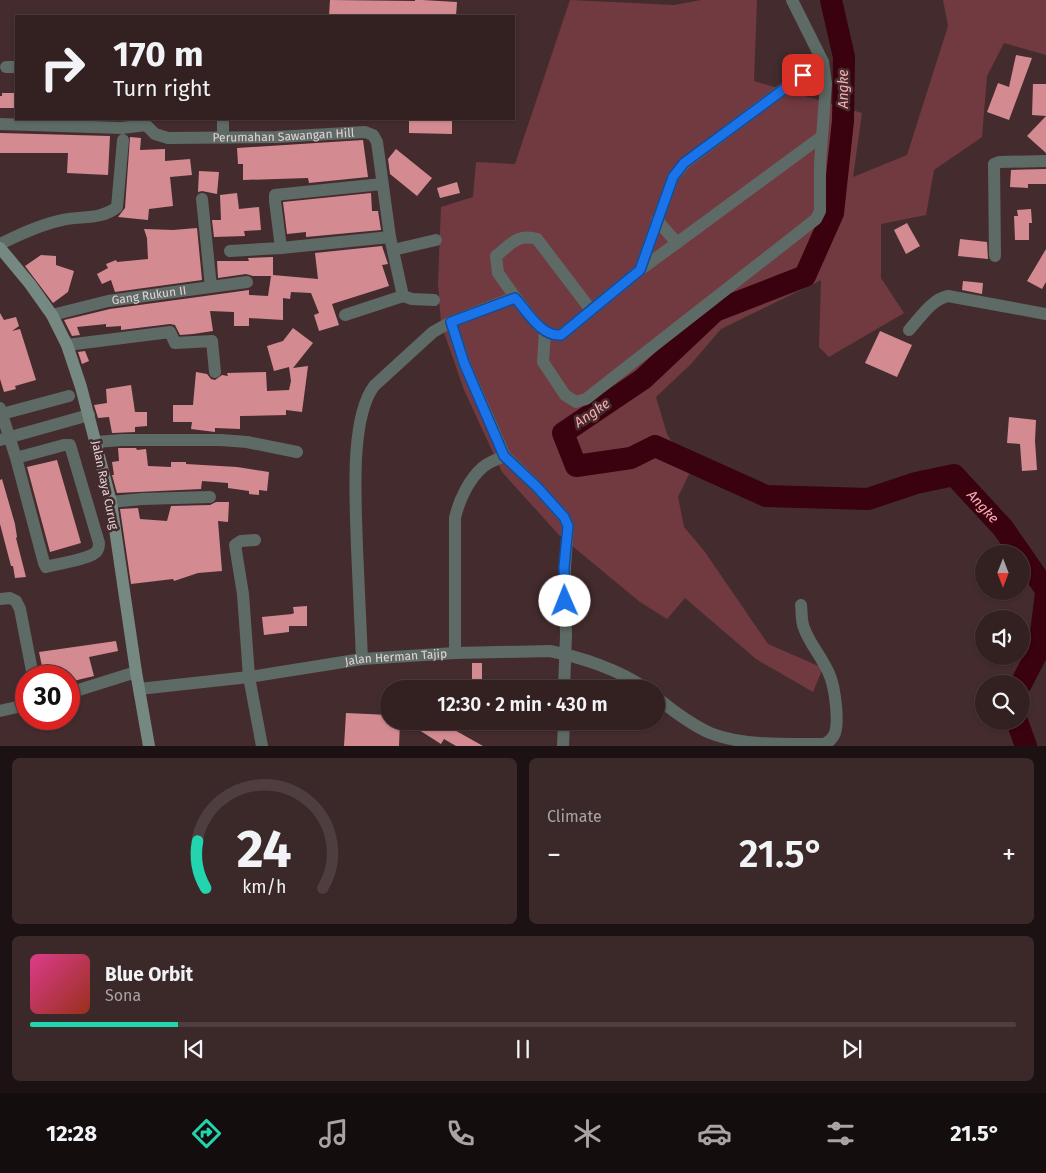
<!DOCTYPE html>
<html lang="en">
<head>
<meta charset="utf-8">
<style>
  :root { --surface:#332122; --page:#3b292a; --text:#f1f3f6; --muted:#a9a3a5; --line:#4e3e40; --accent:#22d5af }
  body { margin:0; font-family:"Fira Sans",sans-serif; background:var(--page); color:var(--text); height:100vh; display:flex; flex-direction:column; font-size:19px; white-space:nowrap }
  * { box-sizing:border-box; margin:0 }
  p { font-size:16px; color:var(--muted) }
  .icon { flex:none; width:28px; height:28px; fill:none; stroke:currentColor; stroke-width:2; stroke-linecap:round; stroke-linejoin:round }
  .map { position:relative; height:746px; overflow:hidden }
  .sheet { display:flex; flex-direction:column; gap:12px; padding:12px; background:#1c1213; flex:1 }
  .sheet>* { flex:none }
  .banner { position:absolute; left:15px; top:15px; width:500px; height:105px; border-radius:0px; box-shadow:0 1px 4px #0004,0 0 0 1px var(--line); background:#332122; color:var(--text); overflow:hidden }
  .needle { width:32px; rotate:180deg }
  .fabs { position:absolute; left:975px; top:545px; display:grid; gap:10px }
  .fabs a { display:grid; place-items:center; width:55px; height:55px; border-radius:50%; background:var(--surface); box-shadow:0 1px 4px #0004,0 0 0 1px var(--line); font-size:25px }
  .speed { position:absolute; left:15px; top:665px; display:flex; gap:10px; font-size:25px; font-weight:700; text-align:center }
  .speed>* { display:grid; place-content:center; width:65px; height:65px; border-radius:50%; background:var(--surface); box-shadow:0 1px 4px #0004,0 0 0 1px var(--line); line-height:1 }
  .speed .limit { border:8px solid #d22; background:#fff; color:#111 }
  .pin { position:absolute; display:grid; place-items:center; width:42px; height:42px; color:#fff; margin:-21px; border-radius:10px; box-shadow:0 2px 8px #0006 }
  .me { position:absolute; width:55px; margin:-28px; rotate:359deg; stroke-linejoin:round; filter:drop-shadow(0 0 4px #0008) }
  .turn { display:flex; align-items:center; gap:18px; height:105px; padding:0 15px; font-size:22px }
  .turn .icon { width:65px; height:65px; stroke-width:2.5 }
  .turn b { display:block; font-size:35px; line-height:42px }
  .big { font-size:38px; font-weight:600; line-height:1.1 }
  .sheet .widget { flex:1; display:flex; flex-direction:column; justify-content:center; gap:8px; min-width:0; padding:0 18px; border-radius:8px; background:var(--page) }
  .sheet .dial { align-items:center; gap:0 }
  .dial svg { height:130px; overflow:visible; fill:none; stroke:var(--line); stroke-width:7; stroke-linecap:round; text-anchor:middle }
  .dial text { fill:var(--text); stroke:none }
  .song { display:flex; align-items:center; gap:15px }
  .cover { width:60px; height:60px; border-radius:8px; background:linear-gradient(135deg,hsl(330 70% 55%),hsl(10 70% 35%)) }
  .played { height:5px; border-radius:2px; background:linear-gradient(90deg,var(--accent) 15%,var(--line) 15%) }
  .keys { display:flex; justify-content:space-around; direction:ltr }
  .heat { display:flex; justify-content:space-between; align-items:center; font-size:28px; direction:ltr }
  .sheet .tiles { flex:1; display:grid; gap:12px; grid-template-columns:1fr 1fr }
  .widget:last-child { grid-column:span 2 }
  .trip { position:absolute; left:380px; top:680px; width:285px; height:50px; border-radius:25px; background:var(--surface); box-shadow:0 1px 4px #0004,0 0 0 1px var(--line); font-weight:600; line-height:50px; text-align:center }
  .dock { display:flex; height:80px; justify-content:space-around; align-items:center; background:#140d0e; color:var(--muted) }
  .dock .icon { width:35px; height:35px }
  .dock .selected { color:var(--accent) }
  .dock b { font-size:22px; color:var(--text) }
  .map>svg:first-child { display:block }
  .green { fill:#713a40 }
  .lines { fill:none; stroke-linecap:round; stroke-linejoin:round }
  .river { stroke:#3a010e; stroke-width:22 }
  .building { fill:#d38b91 }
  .street { stroke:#5e6a66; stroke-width:12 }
  .secondary { stroke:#758882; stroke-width:12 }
  .route-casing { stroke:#114b97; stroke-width:12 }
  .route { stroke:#1a73e8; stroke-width:9 }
  .labels { text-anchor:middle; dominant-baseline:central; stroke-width:5; stroke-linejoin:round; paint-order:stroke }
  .street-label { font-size:12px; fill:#e4d3d4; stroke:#442c2e }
  .water-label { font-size:14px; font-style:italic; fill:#faabb1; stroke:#442c2e }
</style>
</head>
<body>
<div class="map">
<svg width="1046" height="746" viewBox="0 0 1046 746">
  <rect width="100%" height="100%" fill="#442c2e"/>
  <path class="green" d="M570,0L674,5L701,0H757L754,81L862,113L853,177L907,155L948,26L943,0H1046V55L1004,43L987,76L982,137L934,170L926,215L881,224V278L904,313L829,357L819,347L821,280L721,329L691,364L656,397L667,434L690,472L678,497L684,527L705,552L768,644L823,668L813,692L756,659L685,598L667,619L640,602L559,535L502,472L464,390L441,324L438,283L441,207L473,197L476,162L515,164Z"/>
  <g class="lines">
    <g class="river">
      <path id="s1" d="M831,0L844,57L843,121L833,213L805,276L715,311L643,379L563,433L576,466L631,458L655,446L766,496L868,499L916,483L954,475L1003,528L1021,554"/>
      <path d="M1021,554L1046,590"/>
      <path d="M1021,684L1039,649L1046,593"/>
      <path d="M1017,721L1026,746"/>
    </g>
  </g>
  <g class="building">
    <path d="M330,0L415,1V0H422L457,2L456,16H329Z"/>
    <path d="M1016,55L1032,58L1009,120L987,112L998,83L1009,87Z"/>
    <path d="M1033,84H1046V116L1032,115Z"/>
    <path d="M2,93H16V108H0V96H2Z"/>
    <path d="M1046,116V153L1027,136Z"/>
    <path d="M409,119H452V134L409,133Z"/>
    <path d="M0,133L110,136L108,175L67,173L68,153H0Z"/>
    <path d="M130,137L141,138L140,150L165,149V161L190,159L192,175L170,177L173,206L149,209L148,220L118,217L125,208Z"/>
    <path d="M363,140L368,177L309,183L308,178L243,180V164H238L237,148Z"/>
    <path d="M396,149L432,178L417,196L390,174L388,159Z"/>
    <path d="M1046,169V184H1028V188L1010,187L1011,170Z"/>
    <path d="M199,171L219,172L217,194L202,191L198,192Z"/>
    <path d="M457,182L460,193L440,198L437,188Z"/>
    <path d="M237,193L239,209L259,207L261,230L244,231L245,236L214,237L212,220H221L220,195Z"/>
    <path d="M371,193L372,211H378L381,230L306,237V232L287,234L283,202Z"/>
    <path d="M1031,209L1032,223H1029V240H1015L1014,216H1018L1017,210Z"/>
    <path d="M907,223L920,246L906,254L894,230Z"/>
    <path d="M197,228L202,280L115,292L111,280L102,284L97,274L108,268L106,264L116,260L117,262L148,259L147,238L144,229L173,230Z"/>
    <path d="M960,239L987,242L988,259L958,256Z"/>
    <path d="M382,246L388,264L382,265L389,286L332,304L339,325L319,331L314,315L319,313L311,293L291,292L290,299L283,298V320L249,318V326H234V312L210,311L213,331L193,334L180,335L175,325L170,324L121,330V326L106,327V324L77,327L80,335L72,336L64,320L110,309L249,290V295L268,296L271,276H253L246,274L218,278L217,261H249L248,258L273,257V275L318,279L315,253Z"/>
    <path d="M1046,249V282L1042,289L1027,281Z"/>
    <path d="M41,255L56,256V265L74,271L68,292L53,303L25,266Z"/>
    <path d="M963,281L983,283L982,294L962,290Z"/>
    <path d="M0,313L4,320L16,317L19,326L12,331L20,329L36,380L15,386L16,389L4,392L0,379Z"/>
    <path d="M293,328L313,343L293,368L308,366L302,412L286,410V415L240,416V429L215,428V432L191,429L192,422H173V405H193L196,372L207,374L211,379L215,380L222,375L228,376L227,373L266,372L267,391L289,390L291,381L289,367L274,371L267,346L283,341Z"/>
    <path d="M880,331L912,345L897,377L865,363Z"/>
    <path d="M85,351L89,361L82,364L78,352Z"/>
    <path d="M131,385L135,412H147V426L135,427V432L112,433L109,417L98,418L94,405L107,403L106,389Z"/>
    <path d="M1009,417L1036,420L1035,441L1037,470L1022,471L1020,444L1007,443Z"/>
    <path d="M118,448H136L137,450L146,449L148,466L171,467V462H186V464L237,467L269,472L267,491L259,490V495L249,494V491L228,488V483L202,481L201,489L117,493L112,475H114L112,462L119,461Z"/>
    <path d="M57,460L81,543L50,552L27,467Z"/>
    <path d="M2,479L15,524L17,537L16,538L26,577L15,578L13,566H11L0,524V480Z"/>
    <path d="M216,502H229L228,522L218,521L222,571L198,573L174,581L173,579L131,584L120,509L138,508L140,519L167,521L171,506L210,505Z"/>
    <path d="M307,606V626H289V632L264,635L262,617L292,614L294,613L293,607Z"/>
    <path d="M116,641L118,651L89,657L94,676L69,682V676H44L39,652Z"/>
    <rect x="472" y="663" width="10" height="26"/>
    <path d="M346,713L389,715V721H400L399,746H344Z"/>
    <path d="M405,721H455L451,728L483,746H456L444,739L441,744Z"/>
  </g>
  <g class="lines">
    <g class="street">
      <path d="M792,0L823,62"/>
      <path d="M6,67H16"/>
      <path d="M223,119V136"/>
      <path id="s2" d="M0,124L122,128L146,125L155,134L168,138L276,137L365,132L373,135L377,142L390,237L403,296L412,299L434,300"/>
      <path d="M202,199L211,287"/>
      <path d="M657,220L677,243"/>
      <path d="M0,244C19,235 37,226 58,221C78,215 100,221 117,207L123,140"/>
      <path d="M281,248L275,201V195L382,184"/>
      <path d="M393,250L436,240"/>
      <path d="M230,251L281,248L390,237"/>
      <path d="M995,256L994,164L999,162L1046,161"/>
      <path d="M515,297L498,273L496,256C510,245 518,233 537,239L591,310"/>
      <path id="s3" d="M52,315L108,301L247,282"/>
      <path d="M345,315L403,296"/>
      <path d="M451,322L464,363L505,456L537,487L564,517L568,526L565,567L566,635L564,689"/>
      <path d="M909,330C920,318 932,299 948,296L1046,314"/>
      <path d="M545,331L543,362L565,395L576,402L586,399L816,219L820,211V164L826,84L823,62L794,81L685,163L673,177L640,270"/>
      <path d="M67,345L170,332L175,343L212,341L215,372"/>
      <path d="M0,408L16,458L44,563L46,567C57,564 92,559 97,551C99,548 99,547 99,543L70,445H64L16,458"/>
      <path d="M2,414L69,396"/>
      <path d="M0,440L89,415"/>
      <path d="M96,442L122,440H221L247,442L297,452"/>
      <path d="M111,502L142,499L210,497"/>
      <path d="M255,540L241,541L235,545L243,594L249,677L262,746"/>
      <path d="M0,599L10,598L16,601L20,609L33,676"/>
      <path d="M455,653V518C459,500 469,479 483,467C489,462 497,459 505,456"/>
      <path d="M362,659C360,622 359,585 357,548C356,506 349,420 374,386L433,332L451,322L515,297C527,311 541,337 561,335L640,270L821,137"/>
      <path id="s4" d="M139,689L249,677L362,659L455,653L550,651C580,657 621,670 646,689"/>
      <path d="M69,693L136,672"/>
      <path d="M656,697C673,711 690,724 710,733C743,746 789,744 824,744C829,742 833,738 835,733C839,720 835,689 830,676C823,658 810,645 804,628C801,621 802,612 801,605"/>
      <path d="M0,711L26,705"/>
      <path d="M563,746L564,721"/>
    </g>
    <path class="secondary" d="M0,248L30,284L52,315L67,345L81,387L111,502L136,672L149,746"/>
  </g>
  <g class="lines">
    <g class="route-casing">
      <path id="route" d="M565,601L564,567L568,526L564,517L537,487L504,456L464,363L451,322L515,298C527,311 541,337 561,335L640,270L673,177L684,163L803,75"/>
    </g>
    <use href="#route" class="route"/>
  </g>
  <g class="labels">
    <g class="street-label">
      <text stroke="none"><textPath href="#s2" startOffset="288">Perumahan Sawangan Hill</textPath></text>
      <text stroke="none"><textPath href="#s3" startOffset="99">Gang Rukun II</textPath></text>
      <text transform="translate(105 485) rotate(78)">Jalan Raya Curug</text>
      <text stroke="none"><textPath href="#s4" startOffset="259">Jalan Herman Tajip</textPath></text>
    </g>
    <g class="water-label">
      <text transform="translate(843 89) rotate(-90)">Angke</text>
      <text transform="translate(592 413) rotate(-34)">Angke</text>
      <text stroke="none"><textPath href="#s1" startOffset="1050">Angke</textPath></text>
    </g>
  </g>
</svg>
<div class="fabs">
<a><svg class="needle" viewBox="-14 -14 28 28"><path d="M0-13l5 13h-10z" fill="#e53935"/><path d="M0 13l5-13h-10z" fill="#a9a3a5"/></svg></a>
<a><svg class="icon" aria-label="sound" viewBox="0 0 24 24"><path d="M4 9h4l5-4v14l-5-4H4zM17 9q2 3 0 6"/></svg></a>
<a><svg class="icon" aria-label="search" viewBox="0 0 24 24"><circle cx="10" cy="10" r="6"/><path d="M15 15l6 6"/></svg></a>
</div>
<div class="speed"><div class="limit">30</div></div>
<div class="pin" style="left:803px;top:75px;background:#d93025"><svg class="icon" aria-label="arrive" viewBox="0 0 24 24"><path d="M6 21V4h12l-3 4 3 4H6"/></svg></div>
<svg class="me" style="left:565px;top:601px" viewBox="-20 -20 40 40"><circle r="19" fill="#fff"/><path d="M0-13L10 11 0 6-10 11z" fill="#1a73e8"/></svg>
<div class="trip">12:30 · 2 min · 430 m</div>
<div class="banner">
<div class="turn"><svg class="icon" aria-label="right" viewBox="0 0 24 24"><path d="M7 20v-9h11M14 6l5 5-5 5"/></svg><div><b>170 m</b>Turn right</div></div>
</div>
</div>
<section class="sheet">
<div class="tiles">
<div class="widget dial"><svg viewBox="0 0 100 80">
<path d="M14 69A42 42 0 1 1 86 69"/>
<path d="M14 69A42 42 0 0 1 9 40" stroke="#22d5af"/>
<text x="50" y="56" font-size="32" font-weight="700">24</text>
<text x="50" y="72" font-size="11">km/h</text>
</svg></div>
<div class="widget"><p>Climate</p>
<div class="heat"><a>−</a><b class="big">21.5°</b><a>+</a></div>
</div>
<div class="widget">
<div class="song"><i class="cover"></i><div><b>Blue Orbit</b><p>Sona</p></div></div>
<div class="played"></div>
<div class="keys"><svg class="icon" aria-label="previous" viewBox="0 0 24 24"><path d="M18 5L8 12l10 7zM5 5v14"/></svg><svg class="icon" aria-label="pause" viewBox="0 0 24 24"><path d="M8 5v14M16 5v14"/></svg><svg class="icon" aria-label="next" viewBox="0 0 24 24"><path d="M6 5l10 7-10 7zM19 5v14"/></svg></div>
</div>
</div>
</section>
<nav class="dock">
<b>12:28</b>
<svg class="icon selected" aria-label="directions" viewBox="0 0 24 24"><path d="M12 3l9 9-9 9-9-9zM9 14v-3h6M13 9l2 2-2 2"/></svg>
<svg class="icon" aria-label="music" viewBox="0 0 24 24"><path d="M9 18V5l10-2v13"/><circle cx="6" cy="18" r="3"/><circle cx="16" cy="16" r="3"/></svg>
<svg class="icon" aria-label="phone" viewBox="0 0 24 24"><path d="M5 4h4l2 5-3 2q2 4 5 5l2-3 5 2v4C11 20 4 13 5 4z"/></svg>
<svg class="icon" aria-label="climate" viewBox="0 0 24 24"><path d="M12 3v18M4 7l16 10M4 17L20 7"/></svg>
<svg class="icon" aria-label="car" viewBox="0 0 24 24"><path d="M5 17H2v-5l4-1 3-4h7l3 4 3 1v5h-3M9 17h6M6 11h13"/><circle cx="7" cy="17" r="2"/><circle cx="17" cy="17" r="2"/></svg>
<svg class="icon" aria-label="filters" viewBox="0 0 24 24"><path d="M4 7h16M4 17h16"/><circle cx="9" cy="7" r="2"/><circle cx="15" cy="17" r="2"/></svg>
<b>21.5°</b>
</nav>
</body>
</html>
